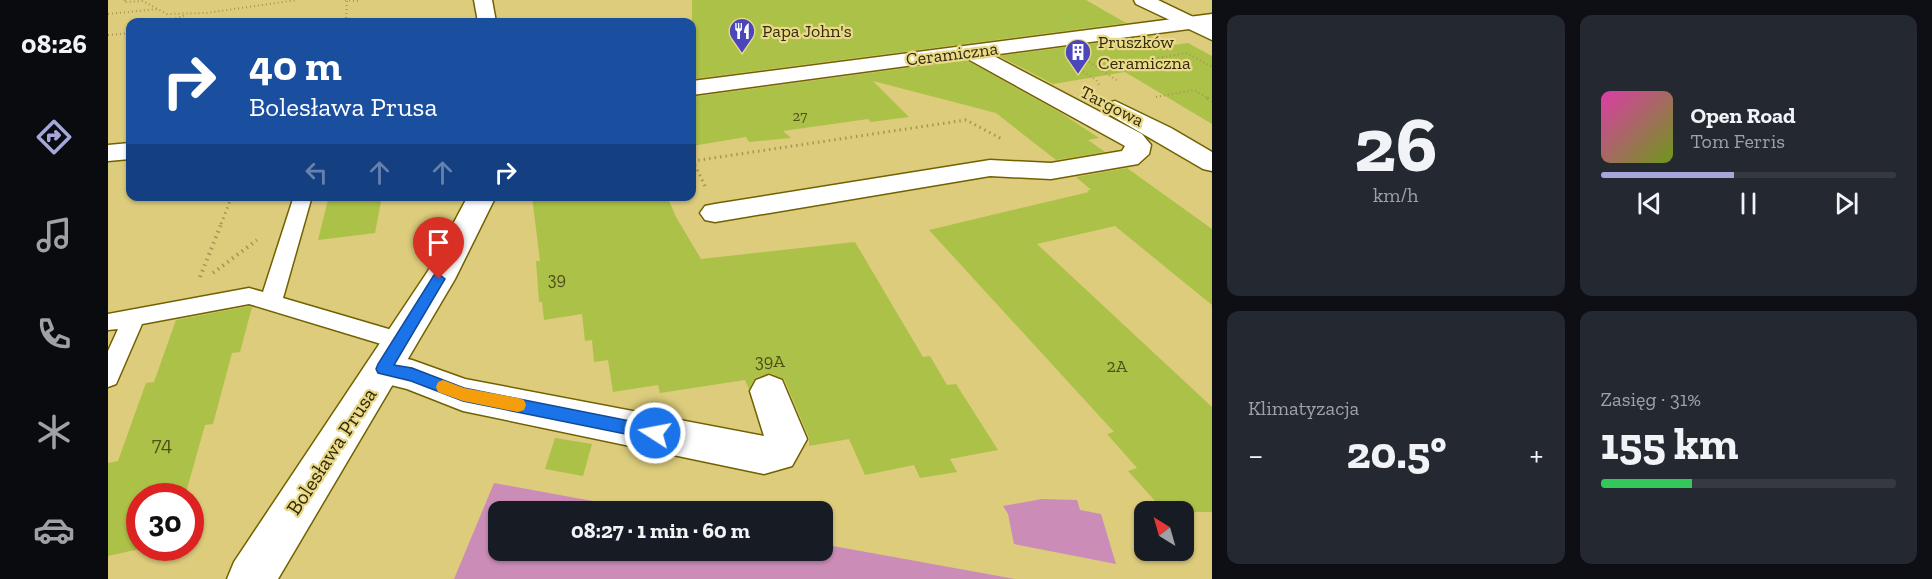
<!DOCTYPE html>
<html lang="pl">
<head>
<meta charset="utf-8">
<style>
  :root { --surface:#171b24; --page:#242831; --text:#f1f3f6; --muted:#9ea1a6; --line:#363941; --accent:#a6a6dc }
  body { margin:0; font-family:"Zilla Slab",serif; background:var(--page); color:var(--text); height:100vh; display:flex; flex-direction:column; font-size:22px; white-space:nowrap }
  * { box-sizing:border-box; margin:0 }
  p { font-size:20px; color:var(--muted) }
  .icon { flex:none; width:33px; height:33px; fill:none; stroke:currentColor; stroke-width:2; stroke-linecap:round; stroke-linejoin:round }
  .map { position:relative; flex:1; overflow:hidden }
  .drawer { display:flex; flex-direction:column; gap:15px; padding:15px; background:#0d0f14; width:720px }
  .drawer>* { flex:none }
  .banner { position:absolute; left:18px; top:18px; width:570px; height:183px; border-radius:12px; box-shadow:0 2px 4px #0004; background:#1a4fa0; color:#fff; overflow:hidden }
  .needle { width:39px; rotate:323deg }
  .buttons { position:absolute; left:1026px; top:501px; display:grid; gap:12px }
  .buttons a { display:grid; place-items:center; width:60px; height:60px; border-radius:12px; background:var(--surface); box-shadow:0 2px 4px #0004; font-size:30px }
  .speed { position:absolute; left:18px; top:483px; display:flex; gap:12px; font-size:30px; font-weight:700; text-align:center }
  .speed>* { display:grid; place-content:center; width:78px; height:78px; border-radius:50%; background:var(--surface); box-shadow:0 2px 4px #0004; line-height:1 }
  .speed .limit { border:9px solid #d22; background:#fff; color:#111 }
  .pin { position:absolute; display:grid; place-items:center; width:51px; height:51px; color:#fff; margin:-62px -26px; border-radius:50% 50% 50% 0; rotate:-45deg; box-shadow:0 0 6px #0007 }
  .pin .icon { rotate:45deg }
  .me { position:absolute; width:66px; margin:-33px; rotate:281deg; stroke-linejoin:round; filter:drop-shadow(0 0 4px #0008) }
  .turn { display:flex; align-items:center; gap:21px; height:126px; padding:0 24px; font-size:27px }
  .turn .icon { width:78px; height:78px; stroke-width:2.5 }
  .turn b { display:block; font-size:42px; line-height:51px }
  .lanes { display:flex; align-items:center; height:57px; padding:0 24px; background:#0003; justify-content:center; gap:30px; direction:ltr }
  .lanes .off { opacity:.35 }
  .big { font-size:45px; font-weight:800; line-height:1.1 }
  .drawer .card { flex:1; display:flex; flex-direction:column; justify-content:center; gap:9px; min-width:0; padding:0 21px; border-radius:12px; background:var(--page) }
  .drawer .dial { align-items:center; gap:0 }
  .dial b { font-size:78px; line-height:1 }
  .song { display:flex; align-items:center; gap:18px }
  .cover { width:72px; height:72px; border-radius:9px; background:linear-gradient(135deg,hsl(320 70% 55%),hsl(80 70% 35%)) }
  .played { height:6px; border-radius:3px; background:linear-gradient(90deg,var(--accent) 45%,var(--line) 45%) }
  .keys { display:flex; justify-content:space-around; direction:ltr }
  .heat { display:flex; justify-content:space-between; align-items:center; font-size:33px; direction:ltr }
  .charge { height:9px; border-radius:4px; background:linear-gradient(90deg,#34c759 31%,var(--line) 0) }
  .drawer .tiles { flex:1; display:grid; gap:15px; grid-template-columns:repeat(2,1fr) }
  .trip { position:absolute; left:380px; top:501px; width:345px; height:60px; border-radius:12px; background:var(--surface); box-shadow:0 2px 4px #0004; font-weight:800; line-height:60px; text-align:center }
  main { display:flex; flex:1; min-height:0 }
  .menu { display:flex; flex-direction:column; width:108px; justify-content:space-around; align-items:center; background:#090b0e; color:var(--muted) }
  .menu .icon { width:42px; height:42px }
  .menu .current { color:var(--accent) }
  .menu b { font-size:27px; color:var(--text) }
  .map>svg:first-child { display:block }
  .green { fill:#cb8db8 }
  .building { fill:#acc148 }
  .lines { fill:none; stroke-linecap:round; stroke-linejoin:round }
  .service-casing { stroke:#716101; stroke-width:3 }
  .minor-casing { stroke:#716101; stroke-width:3 }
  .tertiary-casing { stroke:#716101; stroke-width:3 }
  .path-far2 { stroke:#a49756; stroke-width:2; stroke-dasharray:1 3; stroke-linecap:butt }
  .path-far1 { stroke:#a49756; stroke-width:3; stroke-dasharray:1.5 4; stroke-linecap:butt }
  .path { stroke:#a49756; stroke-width:4; stroke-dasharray:1.5 4.5; stroke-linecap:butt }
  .service { fill:#fff; fill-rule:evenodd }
  .minor { fill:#fff; fill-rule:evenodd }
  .tertiary { fill:#fff; fill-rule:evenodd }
  .route { fill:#1a73e8; stroke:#114b97; stroke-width:1.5 }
  .slow { fill:#f59e0b }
  .labels { text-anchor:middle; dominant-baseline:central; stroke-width:4.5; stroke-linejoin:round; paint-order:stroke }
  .far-number-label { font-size:15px; fill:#505019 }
  .far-poi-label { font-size:18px; fill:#322b09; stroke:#e9d989; text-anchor:start }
  .far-street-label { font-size:18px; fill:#322b09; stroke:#e9d989 }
  .number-label { font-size:18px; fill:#505019 }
  .near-number-label { font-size:21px; fill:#505019 }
  .street-label { font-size:21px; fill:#322b09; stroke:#e9d989 }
</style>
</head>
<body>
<main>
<nav class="menu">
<b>08:26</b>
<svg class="icon current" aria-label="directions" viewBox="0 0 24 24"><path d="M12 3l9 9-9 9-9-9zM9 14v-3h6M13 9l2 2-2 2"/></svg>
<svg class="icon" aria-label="music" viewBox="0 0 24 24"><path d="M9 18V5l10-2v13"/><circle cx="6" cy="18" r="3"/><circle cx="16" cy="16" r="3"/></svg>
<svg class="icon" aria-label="phone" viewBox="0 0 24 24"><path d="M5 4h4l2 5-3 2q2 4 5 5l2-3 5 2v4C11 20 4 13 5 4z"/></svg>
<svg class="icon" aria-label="climate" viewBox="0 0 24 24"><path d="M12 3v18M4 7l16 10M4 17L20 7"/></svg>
<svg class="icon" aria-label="car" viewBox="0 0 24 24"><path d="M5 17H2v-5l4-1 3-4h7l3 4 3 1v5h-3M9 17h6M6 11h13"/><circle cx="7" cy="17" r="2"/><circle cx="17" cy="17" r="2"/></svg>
</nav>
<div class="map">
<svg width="1104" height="579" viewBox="0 0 1104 579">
  <rect width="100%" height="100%" fill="#dccc7c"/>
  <g class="green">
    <path d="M386,483L539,511L390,512V550H714V544L907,579H346Z"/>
    <path d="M934,499L969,500L972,510L993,514L1008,564L906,544L900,514L895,506Z"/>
  </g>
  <g class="building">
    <path d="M584,0H978L1018,23L584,79Z"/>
    <path d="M1042,36L1059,46L1080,43L1104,56V124L1017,72L945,84L891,56Z"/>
    <path d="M858,60L953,113L991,138L980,140L997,152L948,160L888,113L765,81L801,117L763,122L760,119L675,131L683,138L641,142L638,137L584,146V97Z"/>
    <path d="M1019,168L1104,229V305L1007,226L929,244L1104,407V512H1057L1020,471L1029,468L999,434L1006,432L821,230L981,192L979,190H983L968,177Z"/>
    <path d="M221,196H274L267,233L210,240Z"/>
    <path d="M424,196H559L568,217L593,259L747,242L815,357L822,356L839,385L848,384L890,450L842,459L849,472L812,478L806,465L757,475L741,439L701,446V438L676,379L662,373L647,378L641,389L637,380L552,393L550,385L505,392L500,360L486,362L484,340L477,341L474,314L436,320L434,302H431L428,261H432Z"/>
    <path d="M141,306L144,307L132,352L124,353L105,424L97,425L77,496H32V548H36L0,556V463L10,461L38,383L46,382L68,320Z"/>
    <path d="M447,438L484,444L475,476L437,469Z"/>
  </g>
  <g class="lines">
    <g class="service-casing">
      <path id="service" d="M186,196H204L175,298L301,335L304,341L301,347L293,350L141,304L34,324L8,384L0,387V351L10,329L0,330V314L141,288L155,292Z"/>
    </g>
    <g class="minor-casing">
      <g id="minor">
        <path d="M1104,14V26L884,55L1034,134L1043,145L1041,154L1030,164L943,179L882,176L607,222L597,220L592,213L597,206L607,204L882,160L943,163L1014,151L1017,146L858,58L584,95V81Z"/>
        <path d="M1007,101L1063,128L1104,152V171L1095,169L999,113L995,108L999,103Z"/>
        <path d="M22,143V159L0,161V145Z"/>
        <path d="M276,354L304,360L357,379L656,436L642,391L648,380L661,375L674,380L699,439L684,466L656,474L355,411L299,389L263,380L258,369L263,358Z"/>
      </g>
    </g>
    <g class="tertiary-casing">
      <g id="tertiary">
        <path d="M366,0H384L388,22H370Z"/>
        <path d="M1026,0H1050L1104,26V40L1028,4Z"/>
        <path d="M360,196H388L347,279L170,579H119L126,562L320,271Z"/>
      </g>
    </g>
    <g class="path-far2">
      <path d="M17,0L16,2L35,1L59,14L98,13L189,0"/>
      <path d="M237,0L251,1"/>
      <path d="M0,14L50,9"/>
      <path d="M56,22L78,15"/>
      <path d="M238,22L239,0"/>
      <path d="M0,35L22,33"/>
      <path d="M981,62L1010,81"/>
      <path d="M965,65L988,80L992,86"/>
      <path d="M991,68L1079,53L1104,67"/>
      <path d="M1048,97L1086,90L1101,99"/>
    </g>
    <g class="path-far1">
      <path d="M1099,98L1104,101"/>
      <path d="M597,186L585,161L858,120L894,139"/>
      <path d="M113,224L124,196"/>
    </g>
    <g class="path">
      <path d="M105,273L149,240"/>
      <path d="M92,277L114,222"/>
    </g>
    <use href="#service" class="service"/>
    <use href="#minor" class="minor"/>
    <use href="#tertiary" class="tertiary"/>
  </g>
  <path class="route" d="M331,274L337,279L286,365L304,368L356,388L547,426L553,428L555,433L553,438L547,440L355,401L303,381L270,373L268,369L270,364L326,275Z"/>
  <path class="slow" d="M335,380L356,388L410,398L416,400L418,405L416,410L410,412L355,401L330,392L328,387L330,382Z"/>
  <defs>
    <g id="restaurant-pin" transform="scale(1.35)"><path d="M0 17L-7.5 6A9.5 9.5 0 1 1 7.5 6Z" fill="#4a47bd" stroke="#e9d989"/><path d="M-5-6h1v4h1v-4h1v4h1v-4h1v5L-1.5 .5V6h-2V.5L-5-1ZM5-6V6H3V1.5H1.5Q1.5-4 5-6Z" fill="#fff"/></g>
    <g id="building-pin" transform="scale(1.35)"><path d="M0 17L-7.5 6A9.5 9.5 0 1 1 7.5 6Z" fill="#4a47bd" stroke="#e9d989"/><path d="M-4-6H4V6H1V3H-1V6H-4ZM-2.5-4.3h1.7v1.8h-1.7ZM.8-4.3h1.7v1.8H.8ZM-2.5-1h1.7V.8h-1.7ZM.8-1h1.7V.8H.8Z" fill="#fff"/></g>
  </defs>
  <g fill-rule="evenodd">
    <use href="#restaurant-pin" x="634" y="31"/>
    <use href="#building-pin" x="970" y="52"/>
  </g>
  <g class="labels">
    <g class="far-number-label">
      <text x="692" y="116">27</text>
    </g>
    <g class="far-poi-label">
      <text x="654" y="31">Papa John's</text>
      <text x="990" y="42">Pruszków<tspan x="990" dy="21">Ceramiczna</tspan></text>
    </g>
    <g class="far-street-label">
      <text transform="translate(844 54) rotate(-7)">Ceramiczna</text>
      <text transform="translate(1004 106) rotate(27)">Targowa</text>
    </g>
    <g class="number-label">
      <text x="449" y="279">39</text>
      <text x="662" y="361">39A</text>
      <text x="1009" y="366">2A</text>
    </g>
    <g class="near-number-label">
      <text x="54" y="443">74</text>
    </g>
    <g class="street-label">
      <text transform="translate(223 451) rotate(-57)">Bolesława Prusa</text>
    </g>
  </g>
</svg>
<div class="buttons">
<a><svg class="needle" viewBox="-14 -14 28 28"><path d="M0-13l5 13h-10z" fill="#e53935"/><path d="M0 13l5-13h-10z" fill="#9ea1a6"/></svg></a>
</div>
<div class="speed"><div class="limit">30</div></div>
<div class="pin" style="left:331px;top:279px;background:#d93025"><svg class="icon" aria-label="arrive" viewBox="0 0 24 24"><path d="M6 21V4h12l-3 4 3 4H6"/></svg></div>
<svg class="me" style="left:547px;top:433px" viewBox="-20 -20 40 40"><circle r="17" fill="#1a73e8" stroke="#fff" stroke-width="3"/><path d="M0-11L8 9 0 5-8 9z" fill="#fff"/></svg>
<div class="trip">08:27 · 1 min · 60 m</div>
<div class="banner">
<div class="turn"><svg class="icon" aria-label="right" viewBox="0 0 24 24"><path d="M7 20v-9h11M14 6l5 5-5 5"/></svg><div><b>40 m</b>Bolesława Prusa</div></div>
<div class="lanes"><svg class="icon off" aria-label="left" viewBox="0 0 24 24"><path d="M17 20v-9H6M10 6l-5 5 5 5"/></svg><svg class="icon off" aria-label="ahead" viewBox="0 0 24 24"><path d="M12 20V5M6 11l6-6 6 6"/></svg><svg class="icon off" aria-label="ahead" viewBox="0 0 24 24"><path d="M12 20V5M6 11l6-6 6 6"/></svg><svg class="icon" aria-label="right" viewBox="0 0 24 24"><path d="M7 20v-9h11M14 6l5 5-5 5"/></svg></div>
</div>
</div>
<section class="drawer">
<div class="tiles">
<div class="card dial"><b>26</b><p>km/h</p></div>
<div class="card">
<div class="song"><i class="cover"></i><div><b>Open Road</b><p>Tom Ferris</p></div></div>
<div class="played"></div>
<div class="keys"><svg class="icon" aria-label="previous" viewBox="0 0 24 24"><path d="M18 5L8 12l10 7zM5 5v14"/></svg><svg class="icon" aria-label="pause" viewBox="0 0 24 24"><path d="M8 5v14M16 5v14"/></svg><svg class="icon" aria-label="next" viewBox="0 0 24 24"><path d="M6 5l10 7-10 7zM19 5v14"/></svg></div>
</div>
<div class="card"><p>Klimatyzacja</p>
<div class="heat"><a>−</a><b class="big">20.5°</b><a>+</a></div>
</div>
<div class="card"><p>Zasięg · 31%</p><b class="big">155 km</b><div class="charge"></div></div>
</div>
</section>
</main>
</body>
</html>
